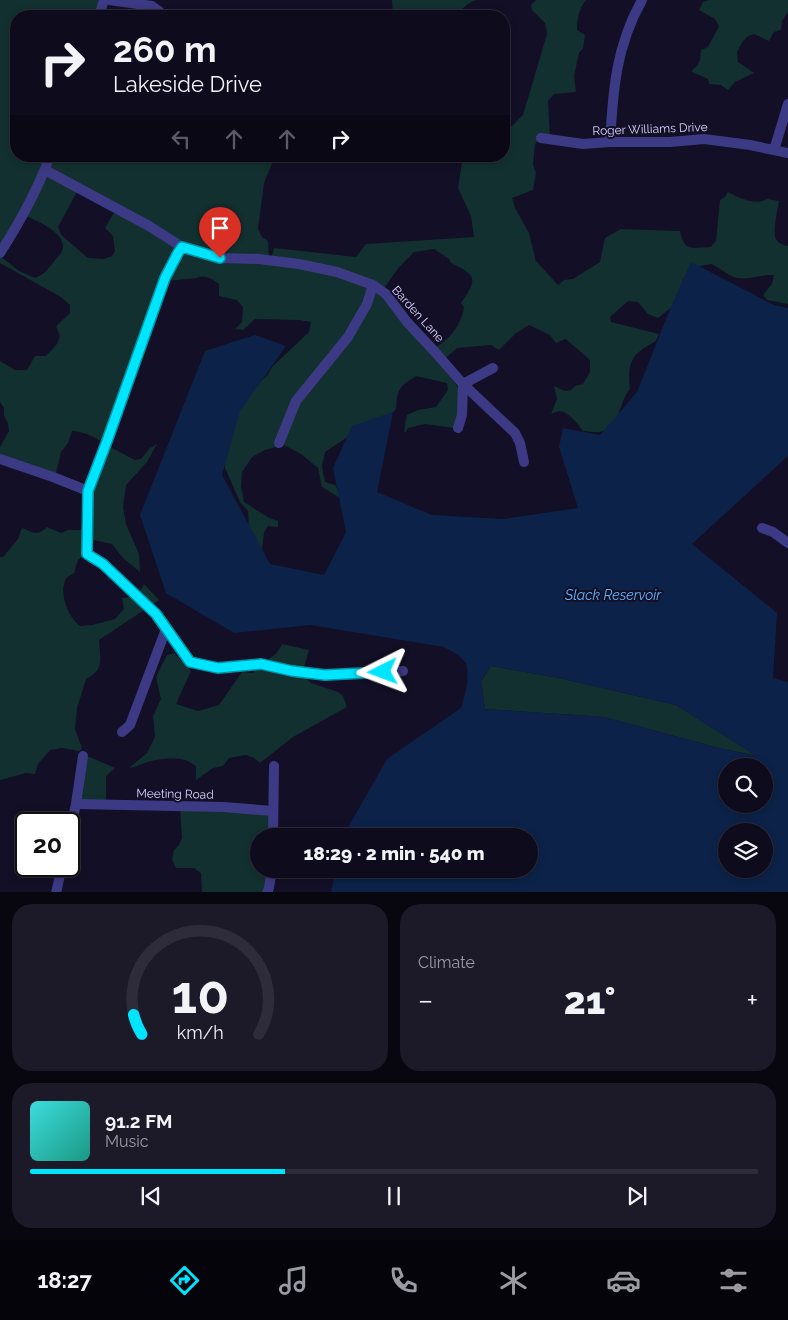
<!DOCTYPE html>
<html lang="en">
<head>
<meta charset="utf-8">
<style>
  :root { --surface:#0e0b1c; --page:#1c1929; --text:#f1f3f6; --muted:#9b9ba3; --line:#2e2b3b; --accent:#00e5ff }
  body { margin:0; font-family:Raleway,sans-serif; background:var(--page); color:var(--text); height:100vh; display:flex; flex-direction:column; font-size:19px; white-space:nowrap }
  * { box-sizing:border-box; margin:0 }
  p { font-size:16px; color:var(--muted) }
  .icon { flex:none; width:28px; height:28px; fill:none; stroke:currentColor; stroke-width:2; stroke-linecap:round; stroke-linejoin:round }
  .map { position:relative; height:892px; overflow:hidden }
  .panel { display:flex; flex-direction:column; gap:12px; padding:12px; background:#08060f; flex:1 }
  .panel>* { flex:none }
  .hud { position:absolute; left:10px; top:10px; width:500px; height:152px; border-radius:20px; box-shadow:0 2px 8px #0003,0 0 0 1px var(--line); background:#0e0b1c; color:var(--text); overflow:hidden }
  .controls { position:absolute; left:718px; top:758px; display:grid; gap:10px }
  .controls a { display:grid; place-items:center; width:55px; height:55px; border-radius:50%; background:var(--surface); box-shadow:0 2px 8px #0003,0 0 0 1px var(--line); font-size:25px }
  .speed { position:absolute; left:15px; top:812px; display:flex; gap:10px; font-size:25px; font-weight:700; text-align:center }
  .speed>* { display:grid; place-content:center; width:65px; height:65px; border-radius:50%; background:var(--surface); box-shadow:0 2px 8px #0003,0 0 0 1px var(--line); line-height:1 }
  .speed .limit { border:2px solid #111; border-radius:8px; background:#fff; color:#111 }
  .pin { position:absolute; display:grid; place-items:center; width:42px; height:42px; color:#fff; margin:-51px -21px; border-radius:50% 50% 50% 0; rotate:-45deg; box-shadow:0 0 5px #0007 }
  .pin .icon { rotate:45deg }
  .me { position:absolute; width:55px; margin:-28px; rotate:267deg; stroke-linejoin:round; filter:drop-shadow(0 0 4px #0008) }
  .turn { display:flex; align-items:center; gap:18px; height:105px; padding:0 20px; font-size:22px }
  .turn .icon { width:65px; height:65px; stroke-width:2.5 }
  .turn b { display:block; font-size:35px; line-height:42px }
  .lanes { display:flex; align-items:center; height:48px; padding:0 20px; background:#0003; justify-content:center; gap:25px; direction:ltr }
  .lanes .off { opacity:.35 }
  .big { font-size:38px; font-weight:800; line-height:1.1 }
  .panel .card { flex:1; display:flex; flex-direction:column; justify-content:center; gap:8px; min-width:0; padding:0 18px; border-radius:20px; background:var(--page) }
  .panel .dial { align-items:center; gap:0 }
  .dial svg { height:130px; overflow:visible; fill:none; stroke:var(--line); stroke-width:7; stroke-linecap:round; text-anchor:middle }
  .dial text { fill:var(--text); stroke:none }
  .song { display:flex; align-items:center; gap:15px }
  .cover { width:60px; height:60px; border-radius:8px; background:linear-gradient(135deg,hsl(180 70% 55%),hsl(170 70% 35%)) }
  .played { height:5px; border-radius:2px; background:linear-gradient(90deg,var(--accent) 35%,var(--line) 35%) }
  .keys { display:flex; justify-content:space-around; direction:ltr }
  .heat { display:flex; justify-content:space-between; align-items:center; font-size:28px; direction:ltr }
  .panel .tiles { flex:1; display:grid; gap:12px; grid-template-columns:1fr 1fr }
  .card:last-child { grid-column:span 2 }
  .trip { position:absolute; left:250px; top:828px; width:288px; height:50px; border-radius:25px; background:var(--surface); box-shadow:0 2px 8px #0003,0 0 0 1px var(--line); font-weight:800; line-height:50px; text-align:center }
  .tab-bar { display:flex; height:80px; justify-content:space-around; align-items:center; background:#06040b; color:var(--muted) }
  .tab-bar .icon { width:35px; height:35px }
  .tab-bar .current { color:var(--accent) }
  .tab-bar b { font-size:22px; color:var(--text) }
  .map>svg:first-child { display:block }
  .green { fill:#12302f; fill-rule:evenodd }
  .water { fill:#0c2248; fill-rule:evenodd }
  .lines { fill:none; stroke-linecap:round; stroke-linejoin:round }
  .minor { stroke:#3d3a85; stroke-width:10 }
  .route-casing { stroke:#0095a6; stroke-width:12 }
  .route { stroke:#00e5ff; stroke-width:9 }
  .labels { text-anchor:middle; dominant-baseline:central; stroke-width:4; stroke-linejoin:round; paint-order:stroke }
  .street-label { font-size:12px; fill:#d9d4ff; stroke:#130f26 }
  .water-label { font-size:14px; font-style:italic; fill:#62b6ff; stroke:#130f26 }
</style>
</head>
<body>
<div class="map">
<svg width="788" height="893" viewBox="0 0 788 893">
  <rect width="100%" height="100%" fill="#130f26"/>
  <g class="green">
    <path d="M0,0H105L100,16H16V156H126L127,160L135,156H275L264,183L258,229L262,237L268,241L269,258L271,259L274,248L356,257L366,244L474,237L471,216L458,188L463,156H504V127L512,126L523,115L547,34L545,23L532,10L531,5L536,0H586C579,8 577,19 577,30L585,35L583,48L579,53L574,76L576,92L554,94L548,101L550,139H540L535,144L533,165L536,173L533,190L512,198L515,208L529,233L535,257V260L558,285L564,280L573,279L600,262L605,238L621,229L680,231C684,252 692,248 711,247L716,241L720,200L725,197L728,192C739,198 756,206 767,199L779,201C778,210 771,233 777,241C780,244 784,245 788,246V304L767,300L763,295L772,284L774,275C761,274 749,280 737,278C730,277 718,267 712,264L700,266L683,279L678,302L658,318L648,314L638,302L628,301L610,317L611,322L659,334L656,341C632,354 627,361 630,389C618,403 621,428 599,432C595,433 588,431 583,431C579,425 568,411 559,411C558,411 553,413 551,414L557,399L554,386L565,391L571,390L575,386L583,384L590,372V360L567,340L565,339L556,343L550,335L529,325L515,334L499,350L491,345L457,348L442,361L458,388L460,415L454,428L425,424L408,428L405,433L404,431L407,415L418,410L436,407L448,390L447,383L416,376C400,386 397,389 396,409L390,415L361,428L325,452L322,466L325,482L335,485L345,501L322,487L318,468L301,454L284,445L265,450L252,457L242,472L241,487L244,502L269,518L278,521V527L268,526L264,533L261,556L250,547L248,511L240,502L225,468L224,440L225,419L257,384L267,376L272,367L309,332L311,322L299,320L255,319L243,330L235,329L242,322L243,307L237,300L219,296V284C212,279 205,274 197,278L166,281L108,446L135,460L141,459L150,448L157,444L147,462L126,485L123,507L126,524L139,554L140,572L124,559L112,544L89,539L88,552L78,560L74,573C71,575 66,577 65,581C59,595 69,618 80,626L92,625L115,619L124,609L122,598C135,597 138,596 144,584L159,600L99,640C100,658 105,670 86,679L77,708L75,729L82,748L79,751L62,748L50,750L38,764L35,774L26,773L0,780V557H3L18,539L22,528C33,532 37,537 47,527L61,533L68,530H88V491L107,445C95,437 86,432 72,431L68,443L61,452L55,477L0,458V447L9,431L8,423L4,416V408L0,402V361L15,370H27L35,356H46L57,344L60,336L56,326L70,313V305L61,297L0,263ZM79,188L116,209L105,228L113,236L115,251L112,256L104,259L88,258L61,235L58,227ZM26,216C37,221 69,234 62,251C61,254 57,258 55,260C48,269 45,274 35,278L19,271L0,256ZM434,249L449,259L451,263C478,276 477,279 461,303L464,307C460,330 447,340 430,352L383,290L399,267L414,252Z"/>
    <path d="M392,0H477C468,2 461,10 456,16H393Z"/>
    <path d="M709,0H788V12L782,21L781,30L774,32L769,41L754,34L748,36L743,41L737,52L738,62L754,73L735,82L728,90L721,85L709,84L708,79L692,72L693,69C701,64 700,59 701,50L708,47L719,26L715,19L699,10L703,2Z"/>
    <path d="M282,644L309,650L302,674L311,683L338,692L343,696L347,707L293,737L260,763L254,758L246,755L229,758L223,766L213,768L196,780V766C192,764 189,761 185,760C173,757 156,759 145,763C139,765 135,767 129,768L147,753L155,737L153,716L161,699L156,677L167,655L174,653L191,671L176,704L198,711L219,705L242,672L254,673L253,664C267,660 276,658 282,644Z"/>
    <path d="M491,666L559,678L676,705L757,756L719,748L604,717L485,709L481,681Z"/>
    <path d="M85,755L115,768L106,776V805L79,804Z"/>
    <path d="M180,809L272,811L274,836H259V869H274L268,892H202L201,873L194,868H176L172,860L174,850L179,845L182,838Z"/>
  </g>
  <path class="water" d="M691,262L774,305L788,308V456L692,544L777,613L773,678L788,682V892H331L336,869H529V836H343L387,759L461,708C465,696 470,676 466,664C462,656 451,651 444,647L310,625L234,633L166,593L140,515L205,351L255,335L286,346L240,411L222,475L270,564L324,575L346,532L333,468L352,426L393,412L377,492L432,515L503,519L578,508L559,447L563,428L600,435L637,392L668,314ZM491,666L559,678L676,705L756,756L719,748L604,717L485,709L481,681ZM726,766H764V804H726ZM726,831H764V869H726Z"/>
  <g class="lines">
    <g class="minor">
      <path d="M109,0L152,6L159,11V16"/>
      <path d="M99,16L104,0"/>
      <path d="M541,138L583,144L610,142H670L704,139L750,145L788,153"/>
      <path d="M610,142C613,90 616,46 642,0"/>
      <path d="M774,150L788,104"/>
      <path d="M45,170L149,226L182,247L220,258L259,259L299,264L337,272L373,285L386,294L407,322L435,352L463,384L462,415L458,428"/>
      <path d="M182,247L178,253L165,278L154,307L137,357L107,441L88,491L87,554L103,563L156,614L190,662L218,668L261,664L292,671L325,675L403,671"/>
      <path d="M0,253C20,222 37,191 50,156"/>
      <path d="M493,368L463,384L515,433L520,443L524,462"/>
      <path d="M279,443L296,401L348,337L367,304L373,285"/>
      <path d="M0,459L53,477L88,491"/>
      <path d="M762,528L773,532L788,543"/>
      <path d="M122,732L130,725L166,629"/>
      <path d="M76,804L224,807L273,811"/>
      <path d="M69,835L76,804L83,756"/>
      <path d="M273,836L274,766"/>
      <path d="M56,893L62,866"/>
      <path d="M267,893L269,888L272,869"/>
    </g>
  </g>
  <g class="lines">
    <g class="route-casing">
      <path id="route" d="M220,258L182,247L178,253L165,278L107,441L88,491L87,554L103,564L156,614L190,662L218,668L261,664L292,671L325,675L383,672"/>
    </g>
    <use href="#route" class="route"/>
  </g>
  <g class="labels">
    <g class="street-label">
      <text transform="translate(650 129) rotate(-2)">Roger Williams Drive</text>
      <text transform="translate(418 314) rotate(48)">Barden Lane</text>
      <text transform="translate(175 794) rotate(1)">Meeting Road</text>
    </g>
    <g class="water-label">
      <text x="613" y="595">Slack Reservoir</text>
    </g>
  </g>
</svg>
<div class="controls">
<a><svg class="icon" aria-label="search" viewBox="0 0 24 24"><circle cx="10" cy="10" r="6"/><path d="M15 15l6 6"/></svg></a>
<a><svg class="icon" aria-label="layers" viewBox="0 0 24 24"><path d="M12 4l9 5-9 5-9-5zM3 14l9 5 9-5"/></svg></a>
</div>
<div class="speed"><div class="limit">20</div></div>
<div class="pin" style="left:220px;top:258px;background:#d93025"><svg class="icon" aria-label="arrive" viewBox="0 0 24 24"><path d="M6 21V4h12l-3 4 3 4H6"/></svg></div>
<svg class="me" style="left:383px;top:672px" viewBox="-20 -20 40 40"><path d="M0-17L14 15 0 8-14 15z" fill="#00e5ff" stroke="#fff" stroke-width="4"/></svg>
<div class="trip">18:29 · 2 min · 540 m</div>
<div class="hud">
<div class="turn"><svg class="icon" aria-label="right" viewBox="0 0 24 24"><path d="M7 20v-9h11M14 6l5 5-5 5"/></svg><div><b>260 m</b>Lakeside Drive</div></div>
<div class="lanes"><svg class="icon off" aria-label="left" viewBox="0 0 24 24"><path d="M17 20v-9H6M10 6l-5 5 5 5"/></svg><svg class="icon off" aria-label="ahead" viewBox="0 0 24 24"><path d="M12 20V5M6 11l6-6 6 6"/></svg><svg class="icon off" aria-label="ahead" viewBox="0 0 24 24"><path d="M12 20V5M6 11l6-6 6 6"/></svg><svg class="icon" aria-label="right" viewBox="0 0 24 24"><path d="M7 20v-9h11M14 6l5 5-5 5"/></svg></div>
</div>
</div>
<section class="panel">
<div class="tiles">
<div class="card dial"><svg viewBox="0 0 100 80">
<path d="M14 69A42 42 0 1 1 86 69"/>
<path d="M14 69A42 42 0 0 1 9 57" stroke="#00e5ff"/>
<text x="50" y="56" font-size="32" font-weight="700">10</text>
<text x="50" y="72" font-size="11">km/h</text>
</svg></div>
<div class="card"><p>Climate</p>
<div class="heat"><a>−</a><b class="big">21°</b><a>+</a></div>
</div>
<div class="card">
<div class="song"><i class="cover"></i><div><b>91.2 FM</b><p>Music</p></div></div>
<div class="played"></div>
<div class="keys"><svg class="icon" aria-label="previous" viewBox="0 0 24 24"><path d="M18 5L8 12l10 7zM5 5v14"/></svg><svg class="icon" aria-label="pause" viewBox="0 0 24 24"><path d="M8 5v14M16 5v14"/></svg><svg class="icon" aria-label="next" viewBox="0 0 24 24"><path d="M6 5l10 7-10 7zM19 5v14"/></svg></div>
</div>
</div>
</section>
<nav class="tab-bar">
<b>18:27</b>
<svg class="icon current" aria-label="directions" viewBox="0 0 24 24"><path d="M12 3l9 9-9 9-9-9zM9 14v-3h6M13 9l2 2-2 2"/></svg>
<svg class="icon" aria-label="music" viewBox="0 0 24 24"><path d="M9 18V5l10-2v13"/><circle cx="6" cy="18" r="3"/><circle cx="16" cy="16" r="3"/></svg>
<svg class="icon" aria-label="phone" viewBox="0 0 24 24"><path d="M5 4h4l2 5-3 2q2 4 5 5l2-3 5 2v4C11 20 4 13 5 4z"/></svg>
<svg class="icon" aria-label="climate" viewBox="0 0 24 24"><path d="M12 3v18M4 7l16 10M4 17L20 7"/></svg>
<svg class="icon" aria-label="car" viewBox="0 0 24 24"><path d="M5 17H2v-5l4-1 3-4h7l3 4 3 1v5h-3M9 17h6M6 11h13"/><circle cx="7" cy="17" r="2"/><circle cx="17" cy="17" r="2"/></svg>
<svg class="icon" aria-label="filters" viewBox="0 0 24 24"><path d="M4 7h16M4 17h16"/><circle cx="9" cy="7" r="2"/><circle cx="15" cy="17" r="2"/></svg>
</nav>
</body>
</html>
